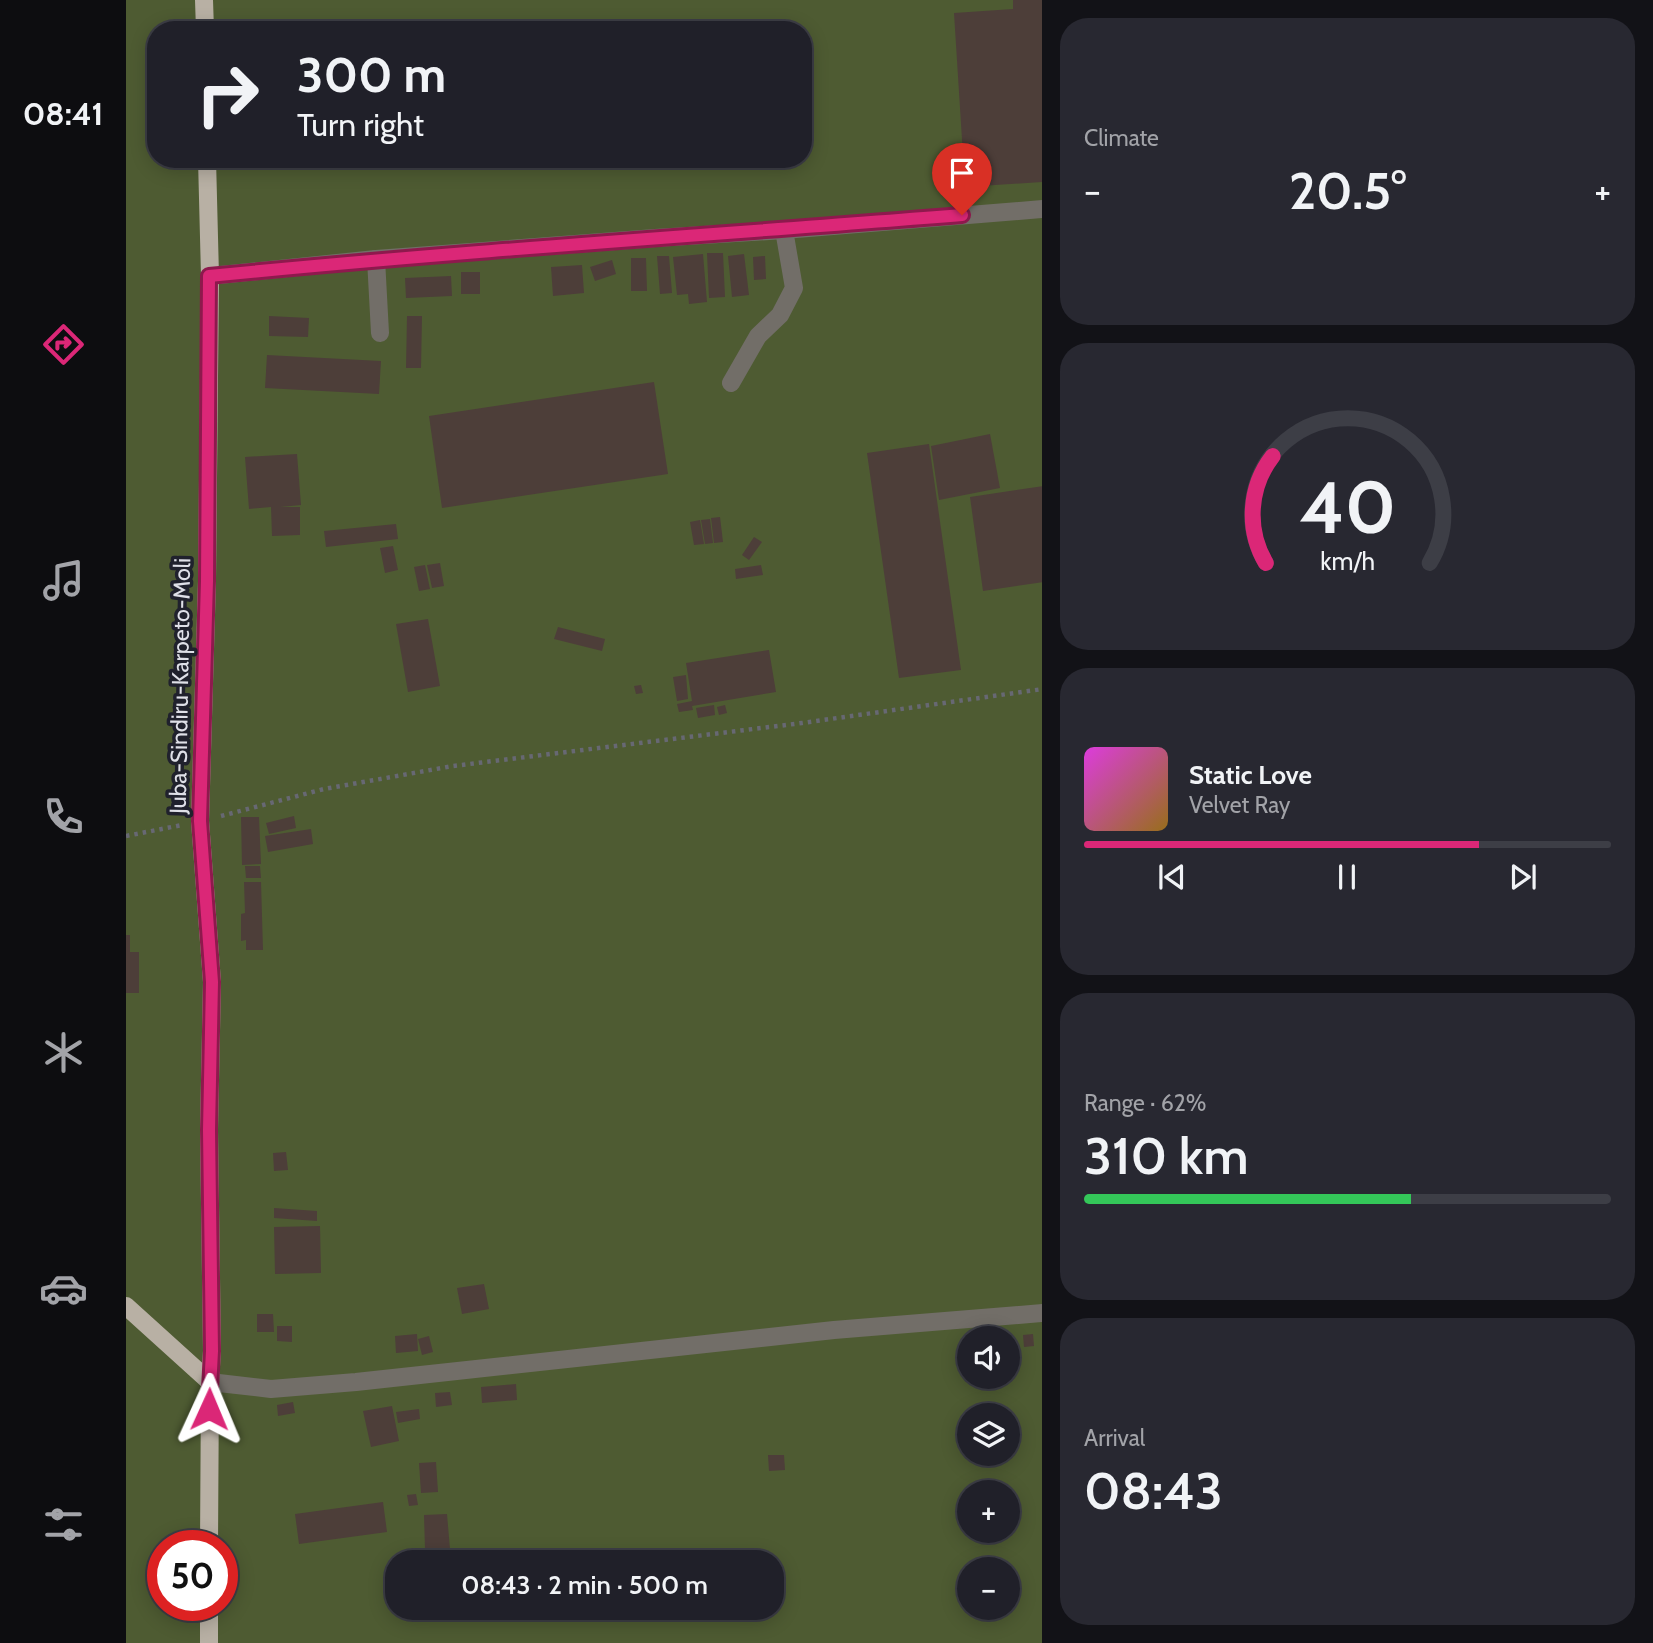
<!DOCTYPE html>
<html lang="en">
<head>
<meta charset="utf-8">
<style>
  :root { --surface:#202029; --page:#282831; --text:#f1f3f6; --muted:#a2a3a8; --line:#3d3e46; --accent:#db2777 }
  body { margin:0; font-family:Cabin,sans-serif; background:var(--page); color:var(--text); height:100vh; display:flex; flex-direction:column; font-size:26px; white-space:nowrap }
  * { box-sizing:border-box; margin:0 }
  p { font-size:23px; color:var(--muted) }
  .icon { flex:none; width:38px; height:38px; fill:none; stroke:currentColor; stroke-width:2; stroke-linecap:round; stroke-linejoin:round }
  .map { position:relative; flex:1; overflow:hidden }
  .side { display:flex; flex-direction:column; gap:18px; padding:18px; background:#121217; width:611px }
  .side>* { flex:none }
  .hud { position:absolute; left:21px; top:21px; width:665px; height:147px; border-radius:28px; box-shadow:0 4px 18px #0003,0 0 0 2px var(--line); background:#202029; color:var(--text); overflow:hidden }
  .buttons { position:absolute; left:831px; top:1326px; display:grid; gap:14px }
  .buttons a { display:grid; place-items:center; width:63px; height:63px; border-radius:50%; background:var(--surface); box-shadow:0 4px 18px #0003,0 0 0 2px var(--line); font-size:35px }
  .speed { position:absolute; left:21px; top:1530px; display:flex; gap:14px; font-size:35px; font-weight:700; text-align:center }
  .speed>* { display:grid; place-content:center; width:91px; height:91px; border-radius:50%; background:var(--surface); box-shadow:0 4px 18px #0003,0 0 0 2px var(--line); line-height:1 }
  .speed .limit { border:10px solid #d22; background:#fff; color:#111 }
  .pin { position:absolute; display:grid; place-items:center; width:60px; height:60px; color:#fff; margin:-72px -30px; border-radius:50% 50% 50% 0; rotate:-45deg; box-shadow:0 0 7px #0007 }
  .pin .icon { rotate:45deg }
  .me { position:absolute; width:77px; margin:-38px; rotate:1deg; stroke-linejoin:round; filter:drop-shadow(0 0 5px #0008) }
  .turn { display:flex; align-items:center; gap:24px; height:147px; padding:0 35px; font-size:32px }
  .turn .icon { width:91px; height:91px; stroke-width:2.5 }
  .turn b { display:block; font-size:49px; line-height:60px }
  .big { font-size:52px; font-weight:600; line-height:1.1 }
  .side .tile { flex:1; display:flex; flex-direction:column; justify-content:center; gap:10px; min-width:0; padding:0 24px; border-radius:28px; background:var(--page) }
  .side .dial { align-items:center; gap:0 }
  .dial svg { height:182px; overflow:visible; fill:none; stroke:var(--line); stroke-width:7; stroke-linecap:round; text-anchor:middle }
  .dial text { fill:var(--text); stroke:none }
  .song { display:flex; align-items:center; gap:21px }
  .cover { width:84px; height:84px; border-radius:10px; background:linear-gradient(135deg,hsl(300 70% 55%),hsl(40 70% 35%)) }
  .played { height:7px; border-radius:4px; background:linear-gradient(90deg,var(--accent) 75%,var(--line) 75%) }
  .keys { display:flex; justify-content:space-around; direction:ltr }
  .heat { display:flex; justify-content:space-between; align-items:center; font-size:38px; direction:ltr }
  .charge { height:10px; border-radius:5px; background:linear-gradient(90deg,#34c759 62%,var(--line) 0) }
  .trip { position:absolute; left:259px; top:1550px; width:399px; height:70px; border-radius:28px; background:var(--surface); box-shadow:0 4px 18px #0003,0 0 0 2px var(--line); font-weight:600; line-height:70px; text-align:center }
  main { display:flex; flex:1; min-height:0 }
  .tab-bar { display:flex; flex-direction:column; width:126px; justify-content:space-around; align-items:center; background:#0d0d10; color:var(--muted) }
  .tab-bar .icon { width:49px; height:49px }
  .tab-bar .current { color:var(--accent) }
  .tab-bar b { font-size:32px; color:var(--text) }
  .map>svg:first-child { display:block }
  .green { fill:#4e5b32; fill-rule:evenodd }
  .building { fill:#4d3e39 }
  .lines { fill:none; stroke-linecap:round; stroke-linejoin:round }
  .path { stroke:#676873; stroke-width:4.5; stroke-dasharray:3.5 5; stroke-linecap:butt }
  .minor { stroke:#726e68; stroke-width:18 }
  .major { stroke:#b8b0a4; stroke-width:18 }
  .route-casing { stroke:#8e194d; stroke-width:18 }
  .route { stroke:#db2777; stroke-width:12 }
  .labels { text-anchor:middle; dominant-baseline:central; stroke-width:7; stroke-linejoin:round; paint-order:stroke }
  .street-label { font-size:23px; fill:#dfe0e8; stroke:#20212d }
</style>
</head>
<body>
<main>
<nav class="tab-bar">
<b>08:41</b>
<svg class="icon current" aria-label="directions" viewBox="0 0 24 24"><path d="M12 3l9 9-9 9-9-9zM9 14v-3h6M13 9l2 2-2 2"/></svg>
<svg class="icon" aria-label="music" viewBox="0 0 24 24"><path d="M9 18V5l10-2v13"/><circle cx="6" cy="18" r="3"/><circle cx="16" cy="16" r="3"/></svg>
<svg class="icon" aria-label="phone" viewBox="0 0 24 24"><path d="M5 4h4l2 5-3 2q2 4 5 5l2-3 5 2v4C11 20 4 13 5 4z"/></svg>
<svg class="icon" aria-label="climate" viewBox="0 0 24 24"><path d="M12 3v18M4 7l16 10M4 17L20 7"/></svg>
<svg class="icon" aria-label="car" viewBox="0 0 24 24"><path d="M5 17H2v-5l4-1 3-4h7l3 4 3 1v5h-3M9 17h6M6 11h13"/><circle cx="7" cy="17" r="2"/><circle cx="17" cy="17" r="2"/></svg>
<svg class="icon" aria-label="filters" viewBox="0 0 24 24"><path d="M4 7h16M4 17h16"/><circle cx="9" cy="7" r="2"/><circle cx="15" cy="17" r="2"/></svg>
</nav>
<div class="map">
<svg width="917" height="1643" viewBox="0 0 917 1643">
  <rect width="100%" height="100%" fill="#2a2b37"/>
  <path class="green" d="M0,0H916V1643H0ZM30,30H677V159H30ZM844,1339H882V1377H844ZM844,1416H882V1454H844ZM844,1493H882V1531H844ZM37,1545H96V1605H37ZM271,1563H646V1608H271ZM844,1570H882V1608H844Z"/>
  <g class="building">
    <path d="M887,0H917V182L839,187L828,13L887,9Z"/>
    <path d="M581,253H597L599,297L583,298Z"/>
    <path d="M577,254L581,302L563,304L562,294L551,295L547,257Z"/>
    <path d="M618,254L623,295L606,297L602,256Z"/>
    <path d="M531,256H543L546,293L534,294Z"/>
    <path d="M639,256L640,279L628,280L627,257Z"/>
    <path d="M505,258H520L521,291H505Z"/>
    <path d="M486,260L490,274L469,281L464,267Z"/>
    <path d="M456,265L458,293L427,296L425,267Z"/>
    <rect x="335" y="272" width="19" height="22"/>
    <path d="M325,276L326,296L280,298L279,278Z"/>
    <path d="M143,316L183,318L182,337L143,336Z"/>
    <path d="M281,316H296L295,368H280Z"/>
    <path d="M141,355L255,361L253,394L139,388Z"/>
    <path d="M528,382L542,474L316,508L303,416Z"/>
    <path d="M864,434L874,488L813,500L805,446Z"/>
    <path d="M803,444L835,670L773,678L741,453Z"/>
    <path d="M171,454L175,505L154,507H174V535L146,536L145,507L123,509L119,457Z"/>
    <path d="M917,486V582L857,591L844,497Z"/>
    <path d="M594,517L597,542L588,543L585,518Z"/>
    <path d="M584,519L587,543L579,544L575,520Z"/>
    <path d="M574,520L578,544L568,545L564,522Z"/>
    <path d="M270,524L272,539L200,547L198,531Z"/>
    <path d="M628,537L636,542L623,560L616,555Z"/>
    <path d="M267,546L272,570L259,573L254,548Z"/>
    <path d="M314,563L318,586L306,588L301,565Z"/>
    <path d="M299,565L304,589L293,591L288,567Z"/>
    <path d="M635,565L637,575L610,579L609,569Z"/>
    <path d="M302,619L314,686L282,692L270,624Z"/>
    <path d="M432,627L479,639L476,651L428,639Z"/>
    <path d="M643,650L650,692L566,706L567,710L553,712L551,704L566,701L560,663Z"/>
    <path d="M560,675L562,699L551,701L547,677Z"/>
    <path d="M515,685L517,693L510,694L508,686Z"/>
    <path d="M588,705L589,715L572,718L570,708Z"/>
    <path d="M599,705L601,713L593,715L591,707Z"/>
    <path d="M168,816L170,828L143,834L140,823Z"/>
    <path d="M115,817H133L135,864L116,865Z"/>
    <path d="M185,829L187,844L142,852L139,836Z"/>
    <path d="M119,866H134L135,878H120Z"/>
    <path d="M118,882H135L137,950H120V940L115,941V914L119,913Z"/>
    <path d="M0,935H4V952H13V993H0Z"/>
    <path d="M160,1152L162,1170L148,1171L147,1153Z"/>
    <path d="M148,1208L191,1211V1221L148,1218Z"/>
    <path d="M194,1226L195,1273L149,1274L148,1227Z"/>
    <path d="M358,1284L363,1309L336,1314L331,1288Z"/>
    <path d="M131,1314H147L148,1332H131Z"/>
    <path d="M151,1326H166V1342L151,1341Z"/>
    <path d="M291,1334L292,1351L270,1353L269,1336Z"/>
    <path d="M907,1334L908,1346L898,1347L897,1335Z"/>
    <path d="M303,1336L307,1352L296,1355L292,1339Z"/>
    <path d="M390,1384L391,1400L356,1403L355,1387Z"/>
    <path d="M324,1392L326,1405L310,1407L309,1393Z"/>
    <path d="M167,1402L169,1413L152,1416L151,1405Z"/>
    <path d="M266,1406L273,1441L245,1447L237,1411Z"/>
    <path d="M293,1409L294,1419L272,1423L270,1412Z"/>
    <path d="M642,1455H658L659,1470L643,1471Z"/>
    <path d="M310,1462L312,1492L295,1493L293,1463Z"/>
    <path d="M290,1494L292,1505L283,1506L281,1495Z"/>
    <path d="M257,1502L261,1532L173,1544L169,1514Z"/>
    <path d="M321,1514L324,1549H299L298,1515Z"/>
  </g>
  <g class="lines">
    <g class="path">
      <path d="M95,816L198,789L327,766L676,723L917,689"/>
      <path d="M0,836L56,825"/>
    </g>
    <g class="minor">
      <path d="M250,259L254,333"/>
      <path d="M84,276L250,259L529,238L658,230L917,209"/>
      <path d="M605,383L632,336L654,315L668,288L658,230"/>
      <path d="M84,1382L145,1389L230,1382L708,1330L917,1313"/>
    </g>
    <g class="major">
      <path d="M78,0L79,30"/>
      <path d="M81,159L84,276L81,581L74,821L86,982L83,1130L86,1351L84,1382L83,1545"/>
      <path d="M0,1306L84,1382"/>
      <path d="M83,1643V1605"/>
    </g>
  </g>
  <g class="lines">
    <g class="route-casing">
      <path id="route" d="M83,1409L86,1351L83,1130L86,982L74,821L81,581L83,276C334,251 585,235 836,215"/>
    </g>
    <use href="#route" class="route"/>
  </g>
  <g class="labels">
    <g class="street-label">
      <text transform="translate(54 686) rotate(-89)">Juba-Sindiru-Karpeto-Moli</text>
    </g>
  </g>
</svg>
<div class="buttons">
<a><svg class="icon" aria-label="sound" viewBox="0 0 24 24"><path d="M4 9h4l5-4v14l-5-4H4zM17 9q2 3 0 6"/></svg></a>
<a><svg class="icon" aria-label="layers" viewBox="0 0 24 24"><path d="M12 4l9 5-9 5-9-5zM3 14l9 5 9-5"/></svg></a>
<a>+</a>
<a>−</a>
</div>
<div class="speed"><div class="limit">50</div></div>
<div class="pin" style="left:836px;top:215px;background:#d93025"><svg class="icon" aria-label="arrive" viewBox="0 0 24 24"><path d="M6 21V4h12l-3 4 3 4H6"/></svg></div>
<svg class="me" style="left:83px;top:1409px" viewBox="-20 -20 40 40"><path d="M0-17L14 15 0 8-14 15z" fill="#db2777" stroke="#fff" stroke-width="4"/></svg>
<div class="trip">08:43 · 2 min · 500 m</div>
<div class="hud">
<div class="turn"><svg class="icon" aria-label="right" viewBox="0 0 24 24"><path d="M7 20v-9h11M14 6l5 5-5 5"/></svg><div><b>300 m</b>Turn right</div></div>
</div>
</div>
<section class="side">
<div class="tile"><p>Climate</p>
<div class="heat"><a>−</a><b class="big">20.5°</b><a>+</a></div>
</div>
<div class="tile dial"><svg viewBox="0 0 100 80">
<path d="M14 69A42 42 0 1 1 86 69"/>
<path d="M14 69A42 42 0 0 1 17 22" stroke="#db2777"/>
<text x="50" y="56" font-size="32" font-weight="700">40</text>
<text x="50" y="72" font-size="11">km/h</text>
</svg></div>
<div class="tile">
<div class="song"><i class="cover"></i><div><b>Static Love</b><p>Velvet Ray</p></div></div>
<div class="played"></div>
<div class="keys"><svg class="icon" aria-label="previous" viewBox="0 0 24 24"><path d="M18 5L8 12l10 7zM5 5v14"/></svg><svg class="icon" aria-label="pause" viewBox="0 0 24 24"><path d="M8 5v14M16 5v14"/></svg><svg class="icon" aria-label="next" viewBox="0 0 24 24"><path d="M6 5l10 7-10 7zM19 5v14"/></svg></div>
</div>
<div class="tile"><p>Range · 62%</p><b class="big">310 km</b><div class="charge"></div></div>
<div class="tile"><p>Arrival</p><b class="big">08:43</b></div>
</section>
</main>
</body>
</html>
